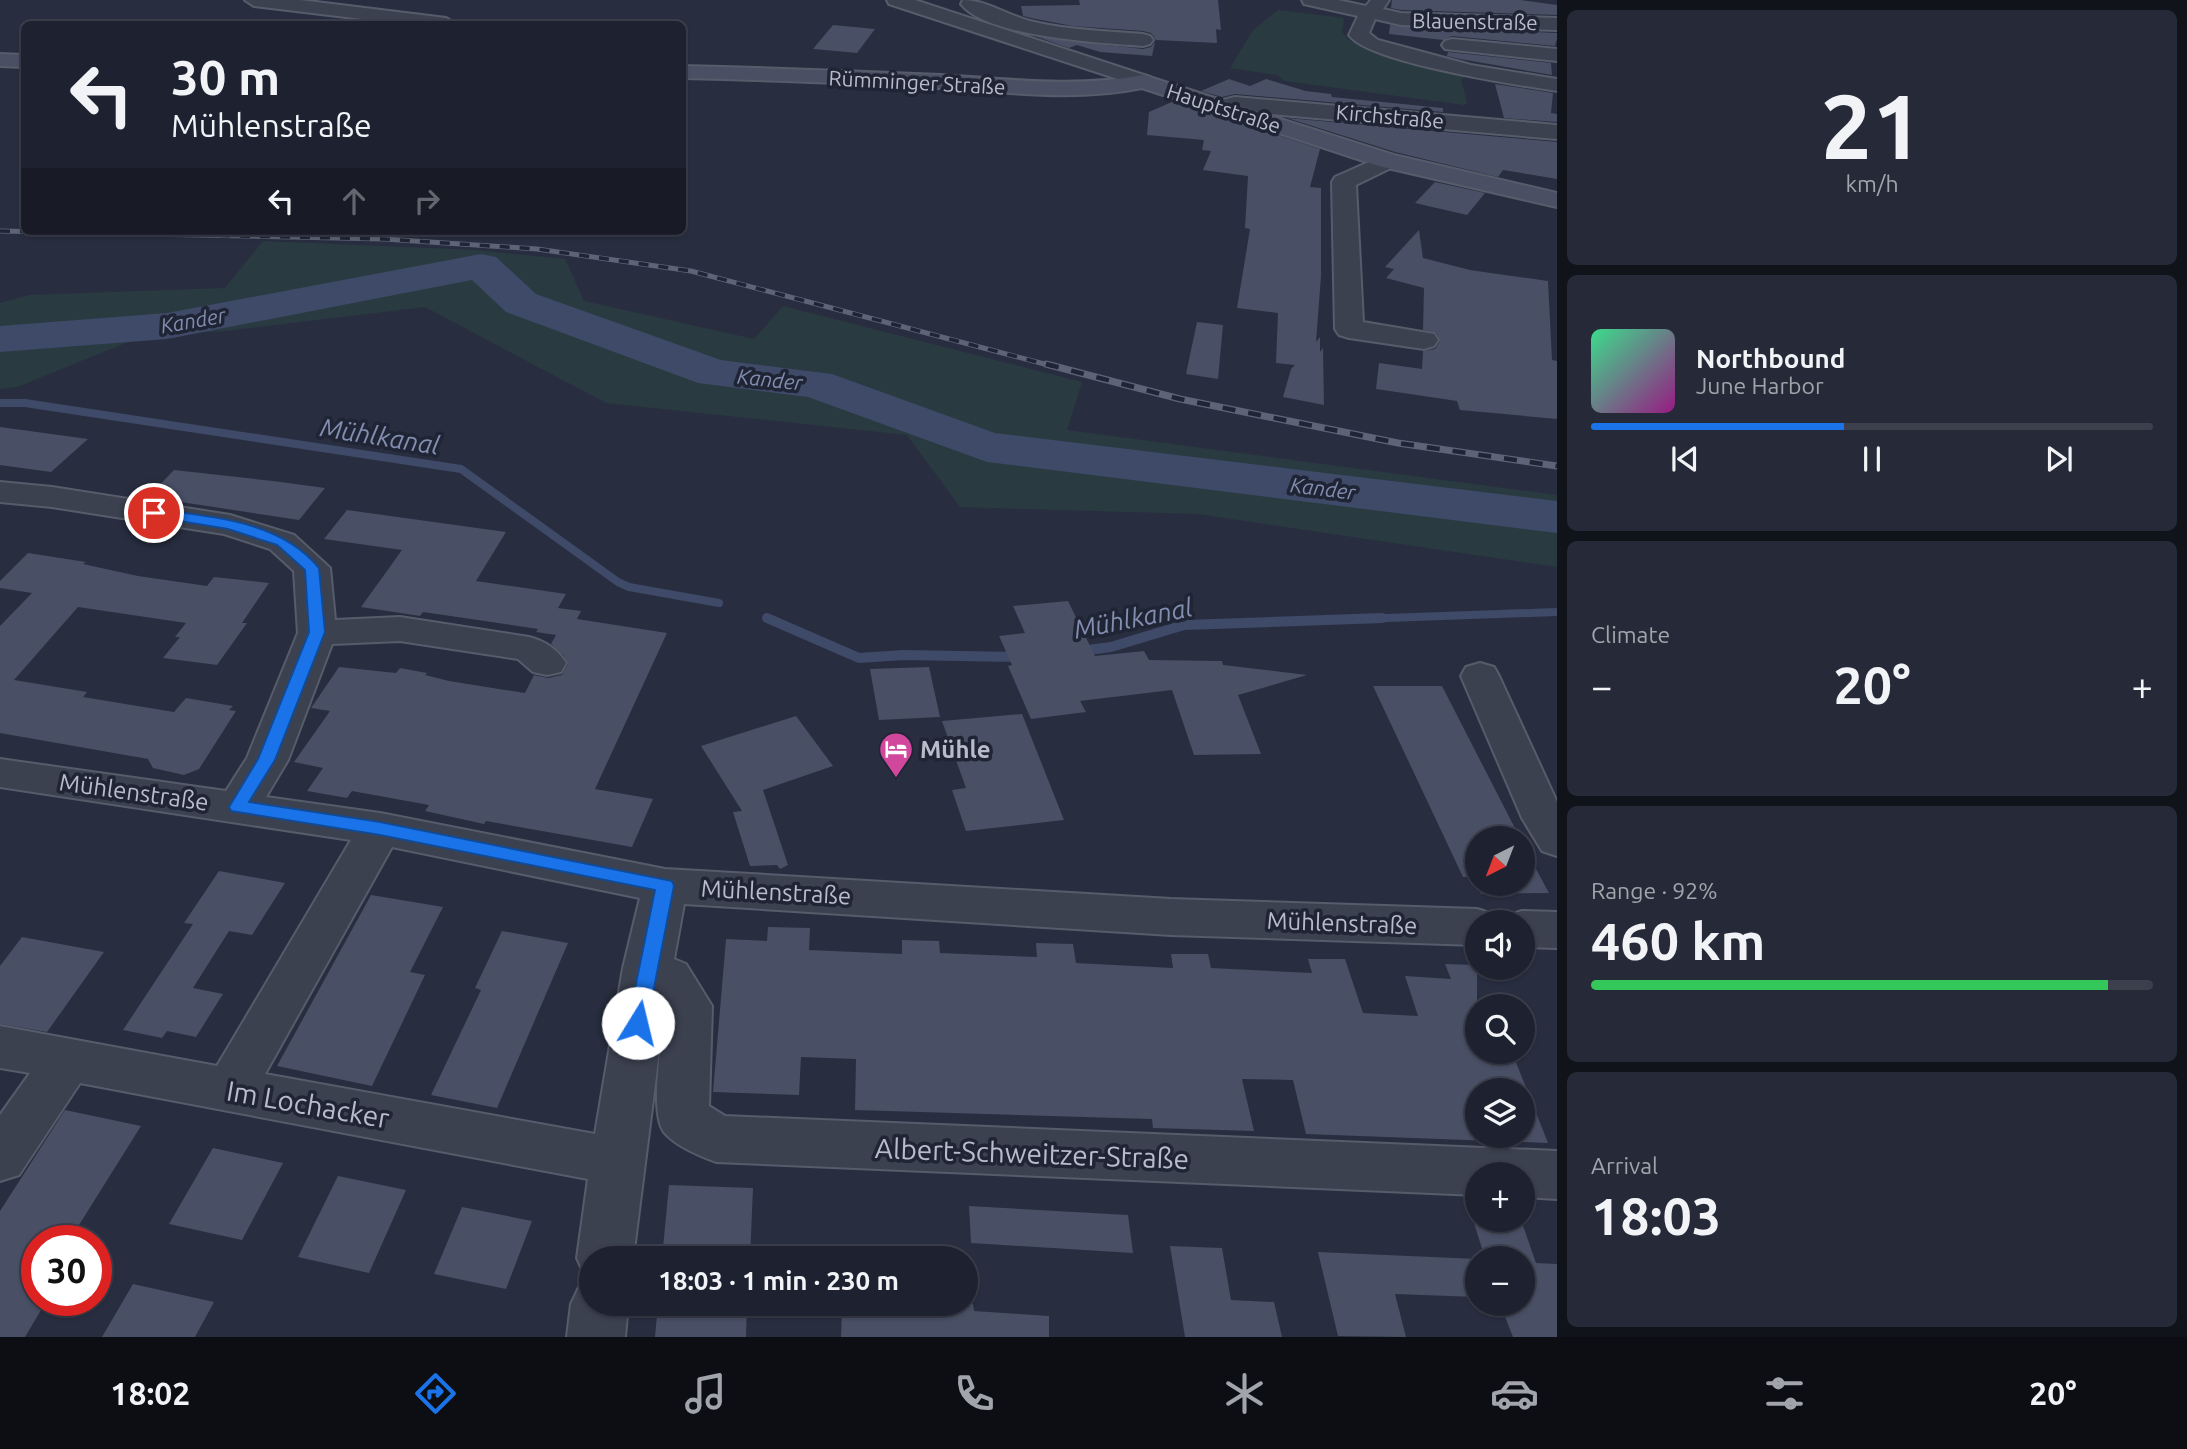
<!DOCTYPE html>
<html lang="en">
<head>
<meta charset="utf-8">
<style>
  :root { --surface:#1e2230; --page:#262a38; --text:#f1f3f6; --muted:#a1a4ab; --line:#3c3f4c; --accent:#1a73e8 }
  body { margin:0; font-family:Ubuntu,sans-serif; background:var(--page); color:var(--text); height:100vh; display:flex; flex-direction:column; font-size:26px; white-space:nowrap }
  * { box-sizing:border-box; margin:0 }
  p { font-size:23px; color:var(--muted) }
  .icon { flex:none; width:38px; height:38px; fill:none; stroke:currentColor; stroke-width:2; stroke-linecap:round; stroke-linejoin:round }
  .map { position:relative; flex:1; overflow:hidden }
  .sheet { display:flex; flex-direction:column; gap:10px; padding:10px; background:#10131a; width:630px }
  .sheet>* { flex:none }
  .banner { position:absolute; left:21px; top:21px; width:665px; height:214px; border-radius:10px; box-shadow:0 2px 5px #0004,0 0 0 2px var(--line); background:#1e2230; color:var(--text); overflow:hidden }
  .needle { width:46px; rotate:222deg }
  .buttons { position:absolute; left:1465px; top:826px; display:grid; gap:14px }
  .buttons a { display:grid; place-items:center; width:70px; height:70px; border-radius:50%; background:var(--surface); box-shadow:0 2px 5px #0004,0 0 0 2px var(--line); font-size:35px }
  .speed { position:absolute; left:21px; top:1225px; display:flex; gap:14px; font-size:35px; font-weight:700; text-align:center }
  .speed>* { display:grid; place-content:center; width:91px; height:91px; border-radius:50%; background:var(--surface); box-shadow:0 2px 5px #0004,0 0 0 2px var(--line); line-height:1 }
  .speed .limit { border:10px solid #d22; background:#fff; color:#111 }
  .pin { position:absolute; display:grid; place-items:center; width:60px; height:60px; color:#fff; margin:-30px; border:4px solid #fff; border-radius:50%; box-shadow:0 2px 7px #0007 }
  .me { position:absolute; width:77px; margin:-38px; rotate:9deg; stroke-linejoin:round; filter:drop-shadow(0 0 5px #0008) }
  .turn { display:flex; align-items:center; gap:24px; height:147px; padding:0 35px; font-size:32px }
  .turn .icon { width:91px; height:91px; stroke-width:2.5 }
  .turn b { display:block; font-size:49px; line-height:60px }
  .lanes { display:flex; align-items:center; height:66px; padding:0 35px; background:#0003; justify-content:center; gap:35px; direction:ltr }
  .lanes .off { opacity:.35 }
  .big { font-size:52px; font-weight:700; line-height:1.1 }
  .sheet .widget { flex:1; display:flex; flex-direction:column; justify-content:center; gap:10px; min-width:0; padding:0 24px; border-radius:10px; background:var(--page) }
  .sheet .dial { align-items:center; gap:0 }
  .dial b { font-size:91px; line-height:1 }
  .song { display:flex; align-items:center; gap:21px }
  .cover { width:84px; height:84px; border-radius:10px; background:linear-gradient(135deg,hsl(150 70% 55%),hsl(310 70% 35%)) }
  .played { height:7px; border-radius:4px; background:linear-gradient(90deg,var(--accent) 45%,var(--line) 45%) }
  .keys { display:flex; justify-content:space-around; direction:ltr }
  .heat { display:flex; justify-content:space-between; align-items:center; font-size:38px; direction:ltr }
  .charge { height:10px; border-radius:5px; background:linear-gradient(90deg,#34c759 92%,var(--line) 0) }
  .trip { position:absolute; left:579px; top:1246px; width:399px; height:70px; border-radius:35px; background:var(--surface); box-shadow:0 2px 5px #0004,0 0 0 2px var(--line); font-weight:700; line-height:70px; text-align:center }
  .menu { display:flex; height:112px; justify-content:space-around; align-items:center; background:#0c0e13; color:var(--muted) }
  .menu .icon { width:49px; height:49px }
  .menu .selected { color:var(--accent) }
  .menu b { font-size:32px; color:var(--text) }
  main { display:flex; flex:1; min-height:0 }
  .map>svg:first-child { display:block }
  .green { fill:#2a3a41 }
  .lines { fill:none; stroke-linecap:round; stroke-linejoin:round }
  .stream-far1 { stroke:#3f4968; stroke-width:8 }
  .stream { stroke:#3f4968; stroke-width:10 }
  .river { fill:#3f4968; fill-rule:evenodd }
  .building { fill:#494f64; fill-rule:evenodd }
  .minor-casing { stroke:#565c6a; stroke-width:4 }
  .tertiary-casing { stroke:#565c6a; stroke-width:4 }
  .secondary-casing { stroke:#565c6a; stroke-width:4 }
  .minor { fill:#3c4150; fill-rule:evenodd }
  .tertiary { fill:#3c4150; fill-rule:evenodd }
  .secondary { fill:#4a4f63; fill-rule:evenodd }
  .rail-far1-casing { stroke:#5e6477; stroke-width:5 }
  .rail-casing { stroke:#5e6477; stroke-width:7 }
  .rail-far1 { stroke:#202535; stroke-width:3.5; stroke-dasharray:10; stroke-linecap:butt }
  .rail { stroke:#202535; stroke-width:4.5; stroke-dasharray:13; stroke-linecap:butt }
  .route { fill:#1a73e8; stroke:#114b97; stroke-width:2 }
  .labels { text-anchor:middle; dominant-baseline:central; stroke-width:7; stroke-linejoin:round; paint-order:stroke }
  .far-street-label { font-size:21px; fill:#b8bcca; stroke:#202535 }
  .far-water-label { font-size:21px; font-style:italic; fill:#828eb0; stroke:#202535 }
  .poi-label { font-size:24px; font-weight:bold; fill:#b8bcca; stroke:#202535; text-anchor:start }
  .street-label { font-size:24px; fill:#b8bcca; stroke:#202535 }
  .water-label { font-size:26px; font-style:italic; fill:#828eb0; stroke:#202535 }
  .near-street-label { font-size:28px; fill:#b8bcca; stroke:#202535 }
</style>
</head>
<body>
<main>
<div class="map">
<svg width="1557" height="1337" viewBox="0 0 1557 1337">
  <rect width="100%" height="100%" fill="#282e40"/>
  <g class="green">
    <path d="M1278,10L1344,18L1342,32L1350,41L1469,76L1461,79L1467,103L1464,105L1285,81L1277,75L1230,68L1253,30Z"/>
    <path d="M263,241L475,250L565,259L584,301L754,339L783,306L1082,382L1067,430L1557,495V567L1198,514L960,507L907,435L606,403L425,307L225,331L143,336L17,387L0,389V303L29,295L225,288Z"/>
  </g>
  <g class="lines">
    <g class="stream-far1">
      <path d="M0,403H25L461,469L618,582L629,587L719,603"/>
      <path d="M767,618L771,620"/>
      <path d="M1331,620L1557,612"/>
    </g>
    <g class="stream">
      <path d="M767,618L859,658L903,655L1020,657"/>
      <path d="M1080,651L1111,647L1184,625L1382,618"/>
    </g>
    <path class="river" d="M481,254L496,257L536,294L721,360L832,374L995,433L1557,501V533L987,462L808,397L698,383L506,312L472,280L167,339L0,352V326L167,313Z"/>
  </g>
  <g class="building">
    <path d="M1079,0H1218L1221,30L1216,29L1217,43L1156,40L1151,33L1143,31L1072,26L1031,18L1023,16L1021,6L1080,5Z"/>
    <path d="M1392,0H1520L1557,5V15L1401,10L1391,8Z"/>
    <path d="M833,25L875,29L857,53L813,49Z"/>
    <path d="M1390,25L1557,33V39L1555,46L1452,36L1443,40L1389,34Z"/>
    <path d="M1037,37L1143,49L1151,47L1155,42L1152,56L1100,52L1077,45L1069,48Z"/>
    <path d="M1448,52L1551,63L1552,75L1460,59L1447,56Z"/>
    <path d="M1229,79L1250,86L1266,79L1306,91L1331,94L1332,97L1443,108V112L1235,94L1222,97L1201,91Z"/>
    <path d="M1495,84L1553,93L1551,113L1557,114V122L1504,118Z"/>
    <path d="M1174,101L1320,149L1310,187L1321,188V276L1316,342L1320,337V352L1323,348L1324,405L1283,397L1291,369L1295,365L1276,363L1278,313L1237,308L1250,229L1245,228L1248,176L1203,170L1211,151L1202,150L1204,140L1147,135L1149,112Z"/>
    <path d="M1287,118L1557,142V179L1503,170L1498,177L1395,152Z"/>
    <path d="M1435,182L1485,193L1467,215L1415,203Z"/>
    <path d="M1419,230L1423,258L1470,270L1548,281L1552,360L1557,361V419L1460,410L1457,401L1376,389L1379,363L1422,369L1423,351L1435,349L1440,341L1436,333L1423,330L1424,288L1386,278L1394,269L1385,267Z"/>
    <path d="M1197,322L1223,325L1218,379L1186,374Z"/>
    <path d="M0,427L88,439L51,472L0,465Z"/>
    <path d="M174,470L273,481L325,488L299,520L148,497Z"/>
    <path d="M347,510L506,532L476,581L566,594L558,608L581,611L577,619L667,633L595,789L653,799L632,847L486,821L484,824L425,811L429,805L352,791L347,798L307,791L323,768L294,762L330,711L311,708L339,667L396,673L400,668L427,673L425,675L449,681L525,693L534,675L548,678L562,675L568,664L564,656L551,644L556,635L536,632L538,629L423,612L420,616L361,607L402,550L324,539Z"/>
    <path d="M28,553L86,562L83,564L138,576L207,586L214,577L269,583L242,623H247L217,665L163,658L180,637H175L186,623L78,607L14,680L87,692L83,697L174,712L186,698L233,706L229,710L236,711L199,769L184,775L153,768L148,759L0,733V626L32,593L0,588V581Z"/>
    <path d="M1068,601L1095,656L1144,651L1149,660L1222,661L1223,665L1307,675L1238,695L1261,754L1194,755L1172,690L1080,701L1086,712L1031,719L1008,666L1012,665L999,636L1025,633L1013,606Z"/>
    <path d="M929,667L940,717L879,720L870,669Z"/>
    <path d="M1373,686H1442L1520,838H1477V884H1522V843L1549,893L1481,894L1473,877H1463Z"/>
    <path d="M1022,714L1064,820L966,831L952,790L966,788L942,721Z"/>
    <path d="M796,716L833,766L763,790L788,865L780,869L777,865L750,866L733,812L742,811L701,746Z"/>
    <path d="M219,871L285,883L252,935L229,931L193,988L223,994L196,1037L167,1031L162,1038L123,1030L193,924L184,923Z"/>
    <path d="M371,895L443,907L410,972L425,975L372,1086L277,1066Z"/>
    <path d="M768,927L810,928L809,950L902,954V940L939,941L940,953L1037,957L1036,943L1073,944L1076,963L1173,968L1171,954H1208L1211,968L1312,973L1308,959H1345L1363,1013L1418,1016L1405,976L1451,979L1445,964L1477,965V1052H1512L1548,1143L1306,1134L1293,1080L1242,1079L1254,1131L1153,1128L1152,1119L855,1110L856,1059L801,1057L799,1095L713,1092L726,939L767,941ZM1477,1090H1522V1136H1477Z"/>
    <path d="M502,931L568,943L497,1108L431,1095L481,990L475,988Z"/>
    <path d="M22,937L104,952L47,1032L0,1024V966Z"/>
    <path d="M65,1110L141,1126L69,1241H37V1300H47L25,1337H0V1211Z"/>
    <path d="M213,1148L283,1163L242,1240L169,1224Z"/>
    <path d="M338,1176L406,1190L369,1273L298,1257Z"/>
    <path d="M669,1185L753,1188L750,1258H662Z"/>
    <path d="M969,1206L1128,1215L1133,1253L971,1243Z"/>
    <path d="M462,1207L532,1221L506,1289L434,1274Z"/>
    <path d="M1473,1220H1521L1536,1263L1557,1264V1337H1513L1500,1304H1522V1258H1485Z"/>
    <path d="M1170,1246L1222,1248L1231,1300L1274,1302L1282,1337H1185Z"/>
    <path d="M1318,1252L1477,1259V1297L1395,1294L1406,1337L1338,1336Z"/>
    <path d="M133,1284L214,1302L195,1337H102Z"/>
    <path d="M658,1304H747L746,1337H655Z"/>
    <path d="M842,1304H973L974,1311L1049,1316V1337H841Z"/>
  </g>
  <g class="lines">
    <g class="minor-casing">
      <g id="minor">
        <path d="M245,0H300L446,18L456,24H404L254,6Z"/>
        <path d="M963,0C986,0 1007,15 1030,21C1066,30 1105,31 1143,34L1150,36L1153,40L1150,44L1143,46C1102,43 986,37 961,4Z"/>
        <path d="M1302,0H1338L1366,6L1371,0H1389L1383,9L1401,13L1557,18V30L1401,25L1375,19L1369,33L1378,40L1471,65L1557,79V91C1518,85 1369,63 1349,35L1358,16L1304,4Z"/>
        <path d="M1452,39L1557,49V61L1445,49L1442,45L1445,41Z"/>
        <path d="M1235,97L1557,125V139L1235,111L1223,114L1215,112L1212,107L1215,102Z"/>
        <path d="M1387,154L1395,156L1399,161L1395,166L1356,185L1363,322L1434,334L1438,340L1434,346L1424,349L1349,338L1339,335L1335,329L1332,182L1335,177Z"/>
        <path d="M0,482L52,487L230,515L294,535L330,568L335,620L400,617L529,637C545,641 557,649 566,663L561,672L547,675L533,672L518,659L400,641L332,644L288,760L266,797L380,813L665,869L1171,899L1477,909L1493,914L1497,922H1477V945L1171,935L684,904L674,959L686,964L712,1006L709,1106L725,1116L1557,1151V1199L1522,1197V1174H1477V1195L716,1162C700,1156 675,1146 664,1132C650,1113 661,1053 662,1029L633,1258H592V1279L585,1276L577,1258L588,1179L80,1083L19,1175L0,1181V1115L30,1073L0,1068V1026L217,1066L351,840L0,787V759L226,791L247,758L298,633L294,571L270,549L224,534L52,507L0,502ZM392,847L640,898L623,968L595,1134L265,1074Z"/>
        <path d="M1480,663L1494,667L1499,676L1557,802V856L1542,851L1522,818L1461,676L1466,667Z"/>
        <path d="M1522,911L1557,912V948L1522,947V922H1503L1506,916Z"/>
        <path d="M592,1280V1304H628L625,1337H567L571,1304L580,1285Z"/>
      </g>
    </g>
    <g class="tertiary-casing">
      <path id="tertiary" d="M887,0H915L1150,77L1154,81L1150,85H1136L889,4Z"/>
    </g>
    <g class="secondary-casing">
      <g id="secondary">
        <path d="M0,54L24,55V67L0,66Z"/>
        <path d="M682,66C768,68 854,71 940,75C1008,79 1075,88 1143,75L1394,155L1557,193V207L1379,166L1142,88C1074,102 1008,92 939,88C854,83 768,80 682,78Z"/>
      </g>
    </g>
    <use href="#minor" class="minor"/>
    <use href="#tertiary" class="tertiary"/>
    <use href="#secondary" class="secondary"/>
    <g class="rail-far1-casing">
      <path id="rail-far1" d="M0,231L384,239L537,249L691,271L1052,366"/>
    </g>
    <g class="rail-casing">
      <path id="rail" d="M1046,364L1180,399L1398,443L1557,466"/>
    </g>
    <use href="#rail-far1" class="rail-far1"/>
    <use href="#rail" class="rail"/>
  </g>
  <path class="route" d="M154,509C211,517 280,520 319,568L325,632L275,760L249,802L380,822L672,881L674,886L646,1029L638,1031L631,1029L628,1023L655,890L380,835L231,811L229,807L258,759L309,632L305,570L277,545L228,529L149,516V510Z"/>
  <defs>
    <g id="hotel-pin" transform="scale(1.75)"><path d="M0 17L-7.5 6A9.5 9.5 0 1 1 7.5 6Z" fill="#d1479c" stroke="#202535"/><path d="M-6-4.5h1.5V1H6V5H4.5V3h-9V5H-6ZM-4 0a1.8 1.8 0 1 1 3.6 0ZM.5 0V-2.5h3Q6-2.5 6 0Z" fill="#fff"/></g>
  </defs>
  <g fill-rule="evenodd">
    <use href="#hotel-pin" x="896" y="749"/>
  </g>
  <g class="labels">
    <g class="far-street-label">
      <text transform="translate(1475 21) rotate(1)">Blauenstraße</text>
      <text transform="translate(917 82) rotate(3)">Rümminger Straße</text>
      <text transform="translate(1224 108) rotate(18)">Hauptstraße</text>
      <text transform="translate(1390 116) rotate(5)">Kirchstraße</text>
    </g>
    <g class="far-water-label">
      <text transform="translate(193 320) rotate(-10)">Kander</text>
      <text transform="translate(770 379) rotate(6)">Kander</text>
      <text transform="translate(1323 488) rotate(7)">Kander</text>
    </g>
    <g class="poi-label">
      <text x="920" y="749">Mühle</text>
    </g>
    <g class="street-label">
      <text transform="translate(134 792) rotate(8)">Mühlenstraße</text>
      <text transform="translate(776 892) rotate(3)">Mühlenstraße</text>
      <text transform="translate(1342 923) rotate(2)">Mühlenstraße</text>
    </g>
    <g class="water-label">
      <text transform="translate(380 436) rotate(9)">Mühlkanal</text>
      <text transform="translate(1133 618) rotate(-11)">Mühlkanal</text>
    </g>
    <g class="near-street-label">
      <text transform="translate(308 1104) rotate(10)">Im Lochacker</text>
      <text transform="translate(1032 1153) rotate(2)">Albert-Schweitzer-Straße</text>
    </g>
  </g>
</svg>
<div class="buttons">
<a><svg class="needle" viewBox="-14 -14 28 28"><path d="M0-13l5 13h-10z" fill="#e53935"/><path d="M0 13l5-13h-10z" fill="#a1a4ab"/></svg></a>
<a><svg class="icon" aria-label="sound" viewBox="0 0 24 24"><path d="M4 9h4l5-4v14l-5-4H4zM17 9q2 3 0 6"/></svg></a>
<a><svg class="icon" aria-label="search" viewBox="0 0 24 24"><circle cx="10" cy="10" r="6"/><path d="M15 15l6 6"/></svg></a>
<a><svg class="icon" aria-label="layers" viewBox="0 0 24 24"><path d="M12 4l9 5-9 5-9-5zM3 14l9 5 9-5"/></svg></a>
<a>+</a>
<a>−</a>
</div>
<div class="speed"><div class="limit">30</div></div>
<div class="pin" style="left:154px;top:513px;background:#d93025"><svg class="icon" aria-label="arrive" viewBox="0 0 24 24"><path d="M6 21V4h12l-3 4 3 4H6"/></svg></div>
<svg class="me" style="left:638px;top:1023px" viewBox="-20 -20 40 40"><circle r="19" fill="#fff"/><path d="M0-13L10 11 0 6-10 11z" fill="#1a73e8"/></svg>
<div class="trip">18:03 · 1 min · 230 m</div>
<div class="banner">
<div class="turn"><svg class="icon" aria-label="left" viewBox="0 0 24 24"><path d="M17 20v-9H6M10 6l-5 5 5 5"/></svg><div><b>30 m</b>Mühlenstraße</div></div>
<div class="lanes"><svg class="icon" aria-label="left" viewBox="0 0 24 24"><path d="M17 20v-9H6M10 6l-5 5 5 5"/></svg><svg class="icon off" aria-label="ahead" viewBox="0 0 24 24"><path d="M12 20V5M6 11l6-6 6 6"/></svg><svg class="icon off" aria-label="right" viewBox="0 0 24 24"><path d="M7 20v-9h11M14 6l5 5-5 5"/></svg></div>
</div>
</div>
<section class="sheet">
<div class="widget dial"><b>21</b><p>km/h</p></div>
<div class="widget">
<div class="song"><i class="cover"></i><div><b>Northbound</b><p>June Harbor</p></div></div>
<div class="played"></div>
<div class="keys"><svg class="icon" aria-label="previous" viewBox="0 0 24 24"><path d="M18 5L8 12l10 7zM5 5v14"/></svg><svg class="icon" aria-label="pause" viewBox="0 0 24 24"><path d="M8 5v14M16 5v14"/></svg><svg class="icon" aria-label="next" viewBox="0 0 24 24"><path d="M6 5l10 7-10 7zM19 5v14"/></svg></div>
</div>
<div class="widget"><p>Climate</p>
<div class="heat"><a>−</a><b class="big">20°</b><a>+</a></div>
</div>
<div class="widget"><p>Range · 92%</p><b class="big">460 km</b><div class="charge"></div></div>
<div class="widget"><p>Arrival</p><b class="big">18:03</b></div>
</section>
</main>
<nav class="menu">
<b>18:02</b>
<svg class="icon selected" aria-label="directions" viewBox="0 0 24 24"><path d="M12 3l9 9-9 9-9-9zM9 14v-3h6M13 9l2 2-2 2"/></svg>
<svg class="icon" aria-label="music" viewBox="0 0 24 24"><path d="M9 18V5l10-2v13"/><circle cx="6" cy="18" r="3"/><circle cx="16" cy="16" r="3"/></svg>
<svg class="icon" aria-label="phone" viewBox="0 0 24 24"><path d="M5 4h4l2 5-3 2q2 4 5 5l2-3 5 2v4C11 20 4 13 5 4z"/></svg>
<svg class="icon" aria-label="climate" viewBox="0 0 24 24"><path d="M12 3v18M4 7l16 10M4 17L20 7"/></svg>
<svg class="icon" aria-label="car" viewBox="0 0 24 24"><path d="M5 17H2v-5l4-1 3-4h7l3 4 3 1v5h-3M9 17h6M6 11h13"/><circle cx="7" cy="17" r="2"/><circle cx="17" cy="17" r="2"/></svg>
<svg class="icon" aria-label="filters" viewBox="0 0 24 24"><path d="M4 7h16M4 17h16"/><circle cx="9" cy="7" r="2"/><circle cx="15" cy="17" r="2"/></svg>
<b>20°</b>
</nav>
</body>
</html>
